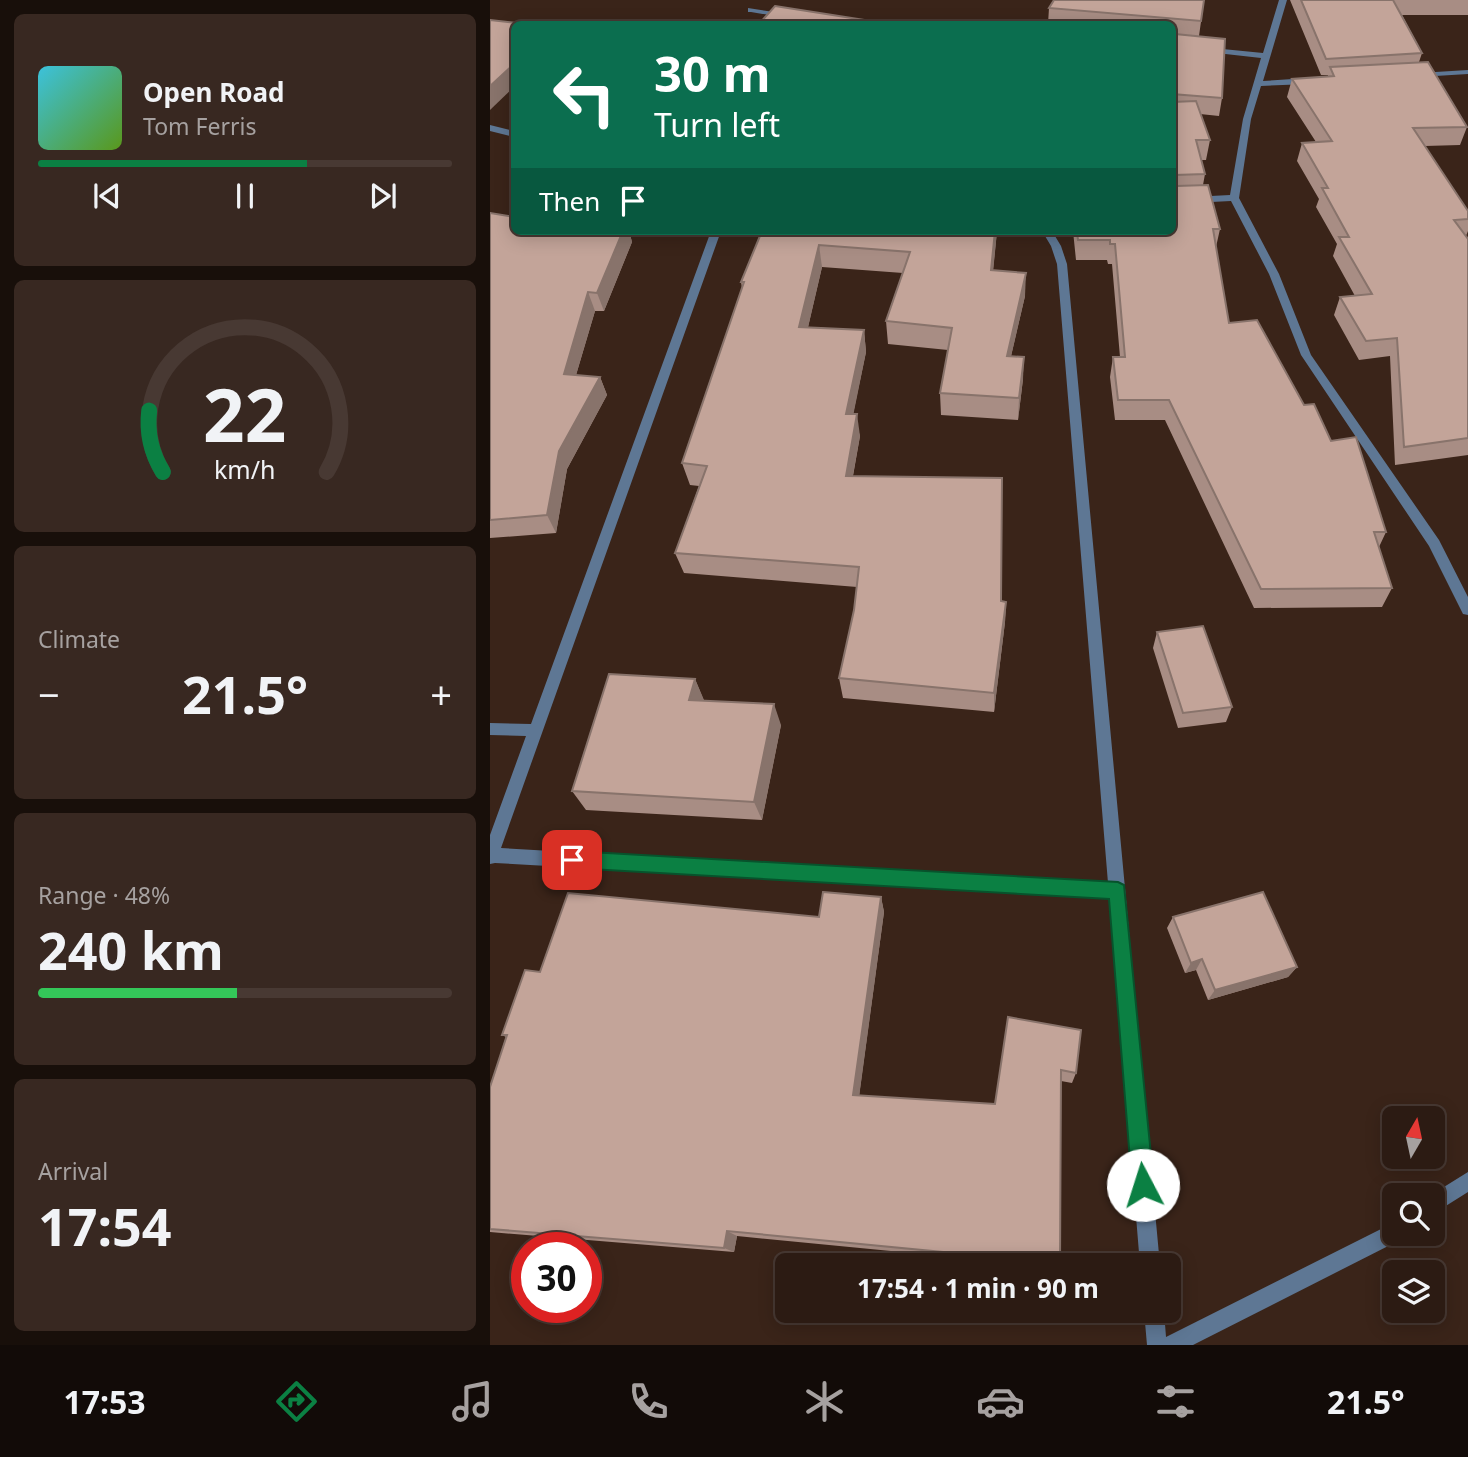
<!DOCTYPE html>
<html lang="en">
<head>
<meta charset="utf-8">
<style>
  :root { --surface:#2c1b13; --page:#382821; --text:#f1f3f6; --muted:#a6a1a0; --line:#483933; --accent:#0b8043 }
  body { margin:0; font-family:"Noto Sans",sans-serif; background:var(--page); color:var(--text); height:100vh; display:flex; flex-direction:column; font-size:26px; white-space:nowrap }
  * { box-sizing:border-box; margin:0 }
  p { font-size:23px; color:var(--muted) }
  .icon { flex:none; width:38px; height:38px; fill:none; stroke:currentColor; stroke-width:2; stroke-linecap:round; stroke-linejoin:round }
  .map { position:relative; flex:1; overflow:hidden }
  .side { display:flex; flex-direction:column; gap:14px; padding:14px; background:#180f0a; width:490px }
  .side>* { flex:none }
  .hud { position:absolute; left:21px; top:21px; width:665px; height:214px; border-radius:10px; box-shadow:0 4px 18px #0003,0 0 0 2px var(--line); background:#0b6e4f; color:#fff; overflow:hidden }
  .needle { width:46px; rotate:9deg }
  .fabs { position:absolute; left:892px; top:1106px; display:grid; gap:14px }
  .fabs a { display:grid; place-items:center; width:63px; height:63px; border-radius:10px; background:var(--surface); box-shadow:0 4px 18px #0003,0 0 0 2px var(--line); font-size:35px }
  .speed { position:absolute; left:21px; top:1232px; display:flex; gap:14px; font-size:35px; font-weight:700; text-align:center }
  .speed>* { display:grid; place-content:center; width:91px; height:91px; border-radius:50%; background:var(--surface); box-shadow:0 4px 18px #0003,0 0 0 2px var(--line); line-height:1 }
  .speed .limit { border:10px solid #d22; background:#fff; color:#111 }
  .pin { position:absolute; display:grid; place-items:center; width:60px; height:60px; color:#fff; margin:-30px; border-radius:14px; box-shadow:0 4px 10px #0006 }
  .me { position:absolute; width:77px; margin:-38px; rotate:355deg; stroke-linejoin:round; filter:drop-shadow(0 0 5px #0008) }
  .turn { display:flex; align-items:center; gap:24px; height:147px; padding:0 28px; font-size:32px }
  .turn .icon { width:91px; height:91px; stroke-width:2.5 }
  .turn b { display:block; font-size:49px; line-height:60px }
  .then { display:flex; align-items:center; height:66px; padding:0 28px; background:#0003; gap:14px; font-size:26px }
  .big { font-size:52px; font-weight:700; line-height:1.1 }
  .side .tile { flex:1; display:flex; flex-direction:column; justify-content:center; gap:10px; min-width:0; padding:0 24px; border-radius:10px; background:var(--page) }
  .side .dial { align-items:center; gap:0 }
  .dial svg { height:182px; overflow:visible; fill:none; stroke:var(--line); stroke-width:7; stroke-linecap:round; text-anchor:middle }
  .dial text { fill:var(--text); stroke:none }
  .song { display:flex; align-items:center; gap:21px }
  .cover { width:84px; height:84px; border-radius:10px; background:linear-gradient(135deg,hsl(190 70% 55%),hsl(90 70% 35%)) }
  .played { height:7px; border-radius:4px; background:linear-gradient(90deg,var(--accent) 65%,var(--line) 65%) }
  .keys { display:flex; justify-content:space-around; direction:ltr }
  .heat { display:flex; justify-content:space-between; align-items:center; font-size:38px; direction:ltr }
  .charge { height:10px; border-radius:5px; background:linear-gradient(90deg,#34c759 48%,var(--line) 0) }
  .trip { position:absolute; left:285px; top:1253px; width:406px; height:70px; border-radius:10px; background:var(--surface); box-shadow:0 4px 18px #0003,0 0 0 2px var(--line); font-weight:700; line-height:70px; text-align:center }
  .dock { display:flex; height:112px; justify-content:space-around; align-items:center; background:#120b08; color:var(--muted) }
  .dock .icon { width:49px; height:49px }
  .dock .selected { color:var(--accent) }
  .dock b { font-size:32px; color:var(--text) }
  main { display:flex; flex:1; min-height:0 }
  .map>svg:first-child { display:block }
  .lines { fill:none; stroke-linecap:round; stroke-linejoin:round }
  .street { fill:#5e7794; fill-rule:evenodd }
  .wall { fill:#a88d84 }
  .shaded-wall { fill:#88736b }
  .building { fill:#c3a499; stroke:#88736b; stroke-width:2 }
  .route { fill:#0b8043; stroke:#07532c; stroke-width:2 }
</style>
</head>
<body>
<main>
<section class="side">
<div class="tile">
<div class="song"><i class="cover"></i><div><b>Open Road</b><p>Tom Ferris</p></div></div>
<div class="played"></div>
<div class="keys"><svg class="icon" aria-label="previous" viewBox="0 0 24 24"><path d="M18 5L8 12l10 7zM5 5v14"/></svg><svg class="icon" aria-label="pause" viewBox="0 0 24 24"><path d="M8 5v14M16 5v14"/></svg><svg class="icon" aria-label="next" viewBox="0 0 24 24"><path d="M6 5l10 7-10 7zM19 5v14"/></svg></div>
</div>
<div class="tile dial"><svg viewBox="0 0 100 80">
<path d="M14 69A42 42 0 1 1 86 69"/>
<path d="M14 69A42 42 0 0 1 8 42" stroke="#0b8043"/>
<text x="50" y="56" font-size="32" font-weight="700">22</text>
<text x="50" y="72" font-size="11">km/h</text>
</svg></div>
<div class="tile"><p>Climate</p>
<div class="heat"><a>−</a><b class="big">21.5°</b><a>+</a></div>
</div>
<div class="tile"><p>Range · 48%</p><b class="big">240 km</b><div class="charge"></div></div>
<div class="tile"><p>Arrival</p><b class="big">17:54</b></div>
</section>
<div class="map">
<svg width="978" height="1345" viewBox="0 0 978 1345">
  <rect width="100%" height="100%" fill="#3a2419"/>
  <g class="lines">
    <g class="street">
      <path d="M789,0H797L773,81L818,78L822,81L818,84L771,86L761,119L749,198L789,274L821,355L949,540L978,597V615L973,614L939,546L811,355L779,274L741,201L682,204V198L740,195L753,119L771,58L682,48V44L773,53Z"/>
      <path d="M258,8L297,14L301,16L297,18L261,12H258Z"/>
      <path d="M978,70V74L929,77L925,75L929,73Z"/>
      <path d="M0,125L24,131V137L0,131Z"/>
      <path d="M221,231H231L11,848L618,883L567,264L561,246L552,231H562L571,246L577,264L670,1265H650L620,898L5,863L0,864V835L36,736L0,735V723L41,724Z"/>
      <path d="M978,1172V1192L943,1214V1195H941Z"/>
      <path d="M905,1222V1234H914L912,1239L703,1345H657L654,1311H674L676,1337Z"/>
    </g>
  </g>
  <g class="wall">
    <path d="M714,0L709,36L732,98L729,116L710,114L720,140L716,160H711L715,174L713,185L730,229L726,247L739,323L814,405L841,441L896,532L889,547L902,588L892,607L764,608L675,420H625L620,377L623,357H630L622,264H618L617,260H586L583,231H682V48L684,35H682V24H558L559,8Z"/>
    <path d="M800,0H978V15H912L932,53L929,62L977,127L970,145L935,146L978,211V231L976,236L978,239V455L905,465L900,356L869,360L844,315L850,297L865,296L843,256L847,244L826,207L829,199L807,161L812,143L826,142L797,97L802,79L838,77V75H831Z"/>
    <path d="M0,213L24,231H139L142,242L114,311H105L86,375L110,377L117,395L77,469L66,533L0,538Z"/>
    <path d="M272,231H507L503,270L535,296L521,356L533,379L528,420L451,415L450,393L458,350L398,344L396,321L413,273L332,267L318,327L374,330L376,352L363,414L370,436L363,476L511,601L516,602L515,622L504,712L353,698L349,678L364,610L367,587L194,573L185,553L209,486L200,485L192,463L252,288L251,282Z"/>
    <path d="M667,632L742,707L736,722L688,728L663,648Z"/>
    <path d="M205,679L214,701L291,725L272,820L96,810L82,791Z"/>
    <path d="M391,897L394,912L369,1096L505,1104L518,1017L586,1073L582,1083L571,1081L473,1258L247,1236L244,1252L0,1232V1087L16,1037L12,1035L50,972L329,917Z"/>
    <path d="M683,917L807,967L798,977L718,1000L706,970L695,973L677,928Z"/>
  </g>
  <g class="shaded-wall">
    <path d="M24,64V87L0,110V86Z"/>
    <path d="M133,231H139L142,242L114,311L107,293Z"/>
    <path d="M505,231H507L506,242L501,292V270Z"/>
    <path d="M329,245L332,267L313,349L309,327Z"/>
    <path d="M536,273L535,296L516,378L517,356Z"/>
    <path d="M98,292L105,311L81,392L74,374Z"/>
    <path d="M374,330L376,352L359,436L356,414Z"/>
    <path d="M534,357L533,379L528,420L529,398Z"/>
    <path d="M110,377L117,395L77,469L66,533L57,515L69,451Z"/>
    <path d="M367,414L370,436L359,497L356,476Z"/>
    <path d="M516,602L515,622L504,712V693Z"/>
    <path d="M205,679L214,700L208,721L199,700Z"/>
    <path d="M284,704L291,725L272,820L264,802Z"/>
    <path d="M391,897L394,912L368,1105L363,1095Z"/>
    <path d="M712,959L706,970L695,973L701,963Z"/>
    <path d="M807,967L798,977L718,1000L725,990Z"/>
    <path d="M237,1231L247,1236L244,1252L234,1248Z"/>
  </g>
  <g class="building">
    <path d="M564,0H714L711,21L559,8Z"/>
    <path d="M811,0H903L932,53L836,59Z"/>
    <path d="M285,6L400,24H269Z"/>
    <path d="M0,20L35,24H24V64L0,86Z"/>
    <path d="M685,34L735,39L732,98L682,94V51Z"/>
    <path d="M938,62L977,127L923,128L978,211V219L964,220L978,239V438L914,447L907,338L876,341L850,297L882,294L849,237H859L832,188H838L812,143L842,141L802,79L844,76L840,67Z"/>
    <path d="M706,101L720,140H706L715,174L685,175L683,184L686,186L718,185L730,229H723L739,323L767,320L814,405L824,404L841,441L866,437L896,532H884L902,588L771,589L679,400H628L623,357H635L625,244H620V240H588L587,231H682V102Z"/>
    <path d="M0,213L24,217V231H133L107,293L98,292L74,374L110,377L69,451L57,515L0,520Z"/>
    <path d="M272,231H505L501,270L536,273L517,356L534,357L529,398L450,393L462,328L396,321L420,252L329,245L309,327L374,330L356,414H367L356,476L512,478L511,601L516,602L504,693L349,678L364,610L369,567L185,553L217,466L192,463L254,282H251Z"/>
    <path d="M713,626L742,707L693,713L667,632Z"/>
    <path d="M119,674L205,679L199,700L284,704L264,802L82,791Z"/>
    <path d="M333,892L391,897L363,1095L505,1104L518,1017L591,1030L586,1073L571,1070L570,1265H472L473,1254L237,1231L234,1248L0,1229V1087L17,1035H12L35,970L50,972L78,893L329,917Z"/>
    <path d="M773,892L807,967L725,990L712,959L701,963L683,917Z"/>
  </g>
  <path class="route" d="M82,851L628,882L634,885L664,1185L661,1193L653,1196L646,1193L642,1185L619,899L82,868L76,866L73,860L76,854Z"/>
</svg>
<div class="fabs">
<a><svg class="needle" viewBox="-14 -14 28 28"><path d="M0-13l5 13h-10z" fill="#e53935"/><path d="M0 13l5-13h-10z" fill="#a6a1a0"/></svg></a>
<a><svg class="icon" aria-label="search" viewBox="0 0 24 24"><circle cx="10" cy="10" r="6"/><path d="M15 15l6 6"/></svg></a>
<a><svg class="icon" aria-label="layers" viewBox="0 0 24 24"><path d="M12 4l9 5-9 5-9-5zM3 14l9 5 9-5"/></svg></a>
</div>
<div class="speed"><div class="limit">30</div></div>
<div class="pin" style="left:82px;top:860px;background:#d93025"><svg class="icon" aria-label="arrive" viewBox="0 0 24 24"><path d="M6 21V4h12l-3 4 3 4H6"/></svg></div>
<svg class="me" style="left:653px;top:1185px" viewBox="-20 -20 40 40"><circle r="19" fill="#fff"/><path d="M0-13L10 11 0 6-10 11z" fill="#0b8043"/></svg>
<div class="trip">17:54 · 1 min · 90 m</div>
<div class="hud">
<div class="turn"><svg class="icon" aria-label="left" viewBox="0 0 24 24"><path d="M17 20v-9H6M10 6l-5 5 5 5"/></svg><div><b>30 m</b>Turn left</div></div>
<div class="then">Then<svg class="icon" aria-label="arrive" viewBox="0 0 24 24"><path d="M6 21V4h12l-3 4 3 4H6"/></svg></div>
</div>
</div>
</main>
<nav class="dock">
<b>17:53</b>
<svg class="icon selected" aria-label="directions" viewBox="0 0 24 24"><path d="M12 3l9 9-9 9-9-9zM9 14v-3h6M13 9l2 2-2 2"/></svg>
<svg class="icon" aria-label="music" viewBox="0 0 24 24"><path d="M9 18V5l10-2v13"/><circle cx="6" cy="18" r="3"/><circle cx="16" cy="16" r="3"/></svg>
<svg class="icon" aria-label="phone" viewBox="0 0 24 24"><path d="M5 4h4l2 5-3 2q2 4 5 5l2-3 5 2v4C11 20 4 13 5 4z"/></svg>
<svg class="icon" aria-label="climate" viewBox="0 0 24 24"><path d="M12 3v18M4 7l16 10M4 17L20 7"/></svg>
<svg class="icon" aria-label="car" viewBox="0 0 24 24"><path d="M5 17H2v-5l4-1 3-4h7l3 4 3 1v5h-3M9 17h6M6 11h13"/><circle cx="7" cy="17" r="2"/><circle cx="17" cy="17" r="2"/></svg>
<svg class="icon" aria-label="filters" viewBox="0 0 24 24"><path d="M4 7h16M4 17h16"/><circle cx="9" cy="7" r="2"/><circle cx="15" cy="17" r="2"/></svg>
<b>21.5°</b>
</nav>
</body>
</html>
